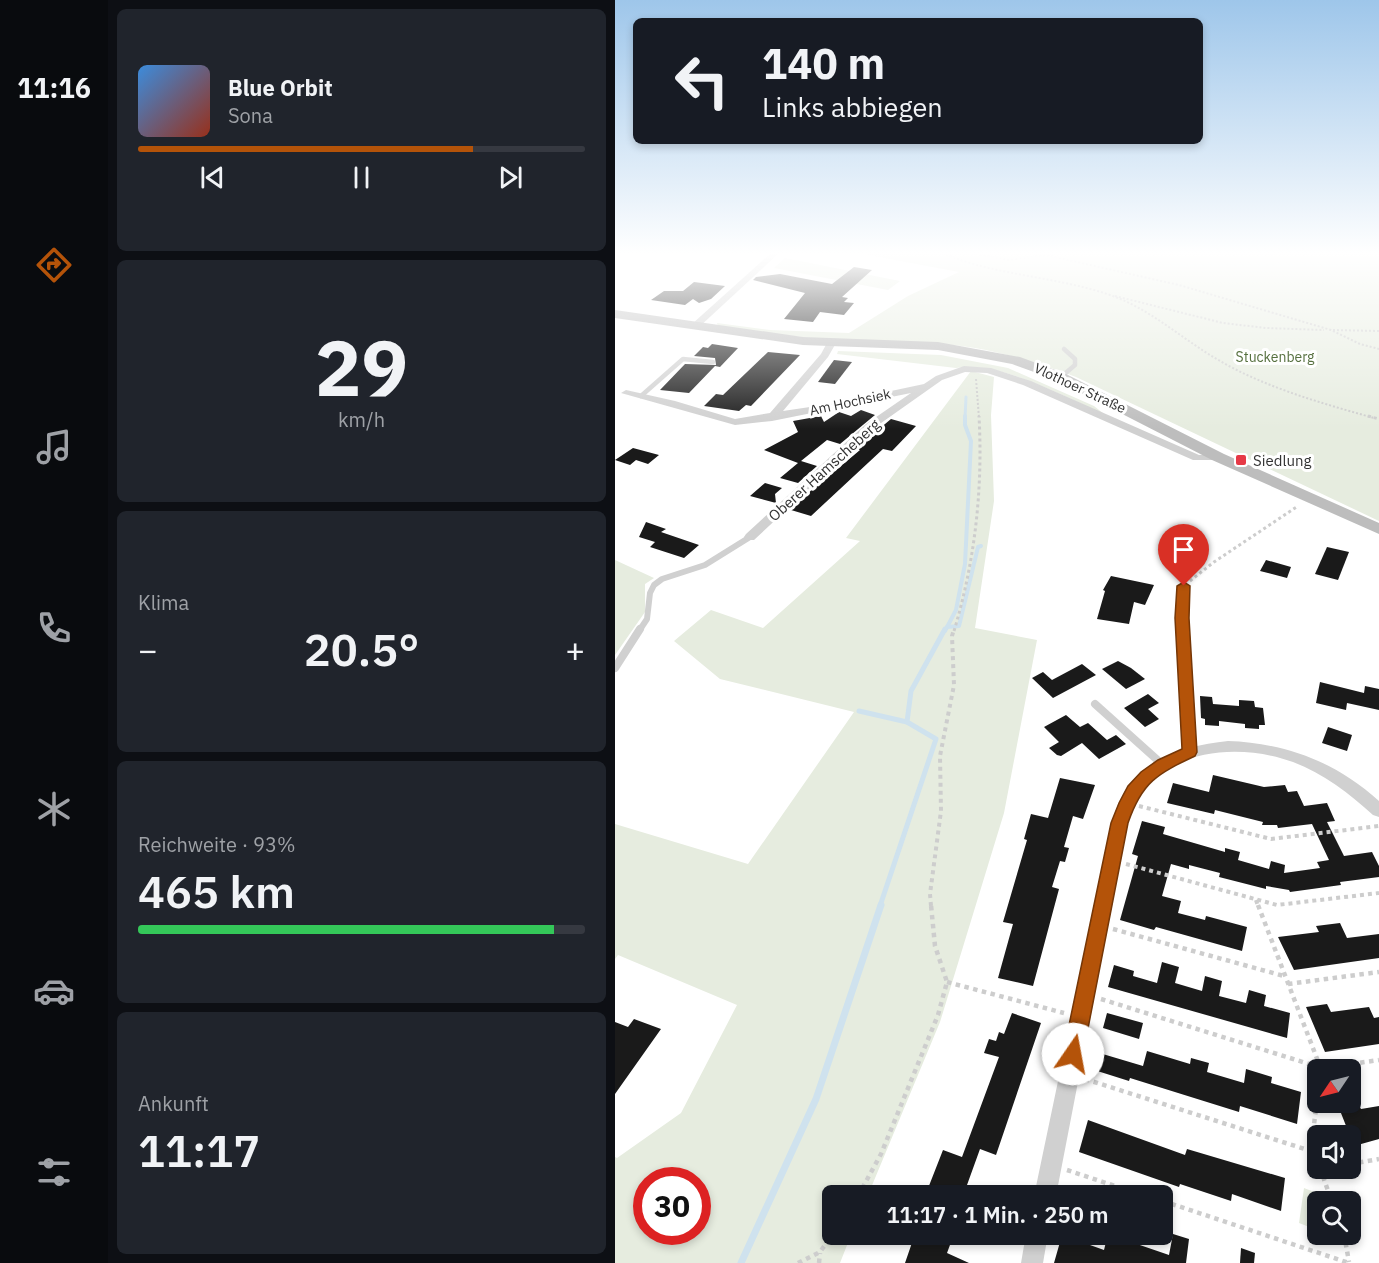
<!DOCTYPE html>
<html lang="de">
<head>
<meta charset="utf-8">
<style>
  :root { --surface:#171b24; --page:#20242c; --text:#f1f3f6; --muted:#9ea1a6; --line:#363941; --accent:#b45309 }
  body { margin:0; font-family:"IBM Plex Sans",sans-serif; background:var(--page); color:var(--text); height:100vh; display:flex; flex-direction:column; font-size:22px; white-space:nowrap }
  * { box-sizing:border-box; margin:0 }
  p { font-size:20px; color:var(--muted) }
  .icon { flex:none; width:33px; height:33px; fill:none; stroke:currentColor; stroke-width:2; stroke-linecap:round; stroke-linejoin:round }
  .map { position:relative; flex:1; overflow:hidden }
  .side { display:flex; flex-direction:column; gap:9px; padding:9px; background:#0d0f14; width:507px }
  .side>* { flex:none }
  .top-card { position:absolute; left:18px; top:18px; width:570px; height:126px; border-radius:9px; box-shadow:0 3px 9px #0003; background:#171b24; color:var(--text); overflow:hidden }
  .needle { width:39px; rotate:235deg }
  .tools { position:absolute; left:692px; top:1059px; display:grid; gap:12px }
  .tools a { display:grid; place-items:center; width:54px; height:54px; border-radius:9px; background:var(--surface); box-shadow:0 3px 9px #0003; font-size:30px }
  .speed { position:absolute; left:18px; top:1167px; display:flex; gap:12px; font-size:30px; font-weight:700; text-align:center }
  .speed>* { display:grid; place-content:center; width:78px; height:78px; border-radius:50%; background:var(--surface); box-shadow:0 3px 9px #0003; line-height:1 }
  .speed .limit { border:9px solid #d22; background:#fff; color:#111 }
  .pin { position:absolute; display:grid; place-items:center; width:51px; height:51px; color:#fff; margin:-62px -26px; border-radius:50% 50% 50% 0; rotate:-45deg; box-shadow:0 0 6px #0007 }
  .pin .icon { rotate:45deg }
  .me { position:absolute; width:66px; margin:-33px; rotate:12deg; stroke-linejoin:round; filter:drop-shadow(0 0 4px #0008) }
  .turn { display:flex; align-items:center; gap:21px; height:126px; padding:0 30px; font-size:27px }
  .turn .icon { width:78px; height:78px; stroke-width:2.5 }
  .turn b { display:block; font-size:42px; line-height:51px }
  .big { font-size:45px; font-weight:600; line-height:1.1 }
  .side .widget { flex:1; display:flex; flex-direction:column; justify-content:center; gap:9px; min-width:0; padding:0 21px; border-radius:9px; background:var(--page) }
  .side .dial { align-items:center; gap:0 }
  .dial b { font-size:78px; line-height:1 }
  .song { display:flex; align-items:center; gap:18px }
  .cover { width:72px; height:72px; border-radius:9px; background:linear-gradient(135deg,hsl(210 70% 55%),hsl(10 70% 35%)) }
  .played { height:6px; border-radius:3px; background:linear-gradient(90deg,var(--accent) 75%,var(--line) 75%) }
  .keys { display:flex; justify-content:space-around; direction:ltr }
  .heat { display:flex; justify-content:space-between; align-items:center; font-size:33px; direction:ltr }
  .charge { height:9px; border-radius:4px; background:linear-gradient(90deg,#34c759 93%,var(--line) 0) }
  .trip { position:absolute; left:207px; top:1185px; width:351px; height:60px; border-radius:9px; background:var(--surface); box-shadow:0 3px 9px #0003; font-weight:600; line-height:60px; text-align:center }
  main { display:flex; flex:1; min-height:0 }
  .tabs { display:flex; flex-direction:column; width:108px; justify-content:space-around; align-items:center; background:#090b0e; color:var(--muted) }
  .tabs .icon { width:42px; height:42px }
  .tabs .active { color:var(--accent) }
  .tabs b { font-size:27px; color:var(--text) }
  .map>svg:first-child { display:block }
  .green { fill:#e6ecdf; fill-rule:evenodd }
  .lines { fill:none; stroke-linecap:round; stroke-linejoin:round }
  .stream-far3 { stroke:#cfe2ee; stroke-width:3 }
  .stream-far2 { stroke:#cfe2ee; stroke-width:4 }
  .stream-far1 { stroke:#cfe2ee; stroke-width:5 }
  .stream { stroke:#cfe2ee; stroke-width:7 }
  .building { fill:#1a1a1a }
  .path-far3 { stroke:#cdcdcd; stroke-width:2; stroke-dasharray:2 2; stroke-linecap:butt }
  .path-far2 { stroke:#cdcdcd; stroke-width:3; stroke-dasharray:3 3; stroke-linecap:butt }
  .path-far1 { stroke:#cdcdcd; stroke-width:4; stroke-dasharray:4 4; stroke-linecap:butt }
  .path { stroke:#cdcdcd; stroke-width:4.5; stroke-dasharray:4.5 4.5; stroke-linecap:butt }
  .service-far2 { stroke:#d0d0d0; stroke-width:4.5 }
  .service-far1 { stroke:#d0d0d0; stroke-width:6 }
  .service { stroke:#d0d0d0; stroke-width:8 }
  .minor { fill:#d0d0d0; fill-rule:evenodd }
  .secondary { fill:#bdbdbd; fill-rule:evenodd }
  .route { fill:#b45309; stroke:#753606; stroke-width:1.5 }
  .poi-dot { fill:#e63946; stroke:#fff; stroke-width:2 }
  .labels { text-anchor:middle; dominant-baseline:central; stroke-width:6; stroke-linejoin:round; paint-order:stroke }
  .far-park-label { font-size:14px; fill:#56703f; stroke:#fff }
  .far-street-label { font-size:14px; fill:#333; stroke:#fff }
  .poi-label { font-size:15px; fill:#333; stroke:#fff; text-anchor:start }
  .street-label { font-size:15px; fill:#333; stroke:#fff }
</style>
</head>
<body>
<main>
<nav class="tabs">
<b>11:16</b>
<svg class="icon active" aria-label="directions" viewBox="0 0 24 24"><path d="M12 3l9 9-9 9-9-9zM9 14v-3h6M13 9l2 2-2 2"/></svg>
<svg class="icon" aria-label="music" viewBox="0 0 24 24"><path d="M9 18V5l10-2v13"/><circle cx="6" cy="18" r="3"/><circle cx="16" cy="16" r="3"/></svg>
<svg class="icon" aria-label="phone" viewBox="0 0 24 24"><path d="M5 4h4l2 5-3 2q2 4 5 5l2-3 5 2v4C11 20 4 13 5 4z"/></svg>
<svg class="icon" aria-label="climate" viewBox="0 0 24 24"><path d="M12 3v18M4 7l16 10M4 17L20 7"/></svg>
<svg class="icon" aria-label="car" viewBox="0 0 24 24"><path d="M5 17H2v-5l4-1 3-4h7l3 4 3 1v5h-3M9 17h6M6 11h13"/><circle cx="7" cy="17" r="2"/><circle cx="17" cy="17" r="2"/></svg>
<svg class="icon" aria-label="filters" viewBox="0 0 24 24"><path d="M4 7h16M4 17h16"/><circle cx="9" cy="7" r="2"/><circle cx="15" cy="17" r="2"/></svg>
</nav>
<section class="side">
<div class="widget">
<div class="song"><i class="cover"></i><div><b>Blue Orbit</b><p>Sona</p></div></div>
<div class="played"></div>
<div class="keys"><svg class="icon" aria-label="previous" viewBox="0 0 24 24"><path d="M18 5L8 12l10 7zM5 5v14"/></svg><svg class="icon" aria-label="pause" viewBox="0 0 24 24"><path d="M8 5v14M16 5v14"/></svg><svg class="icon" aria-label="next" viewBox="0 0 24 24"><path d="M6 5l10 7-10 7zM19 5v14"/></svg></div>
</div>
<div class="widget dial"><b>29</b><p>km/h</p></div>
<div class="widget"><p>Klima</p>
<div class="heat"><a>−</a><b class="big">20.5°</b><a>+</a></div>
</div>
<div class="widget"><p>Reichweite · 93%</p><b class="big">465 km</b><div class="charge"></div></div>
<div class="widget"><p>Ankunft</p><b class="big">11:17</b></div>
</section>
<div class="map">
<svg width="764" height="1263" viewBox="0 0 764 1263">
  <rect width="100%" height="100%" fill="#fff"/>
  <g class="green">
    <path d="M243,253H764V521L461,377C428,365 395,354 360,348C314,340 268,342 222,340C182,337 142,332 103,326L102,323L155,330L234,333L293,296L344,272Z"/>
    <path d="M170,258L285,281L273,290L159,268Z"/>
    <path d="M223,351L326,355L393,368L479,406L489,414C447,396 386,361 341,368L222,354Z"/>
    <path d="M356,371L379,377L376,415L379,501L360,628L422,640L389,813L325,1022L253,1195L218,1196V1234L236,1235L225,1263H0V1157L2,1158L66,1113L122,1005L3,955L0,959V824L133,864L239,712L105,679L59,641L96,610L148,628L245,541L231,538ZM32,1180H82V1232H32Z"/>
    <path d="M0,560L39,578L30,584V612L0,655Z"/>
    <path d="M689,1188L707,1195L709,1201L702,1202V1230L684,1223Z"/>
  </g>
  <g class="lines">
    <path class="stream-far3" d="M350,418L351,397"/>
    <g class="stream-far2">
      <path d="M332,627L344,626L363,547L366,546"/>
      <path d="M330,631L341,610L350,564L356,441L350,425V416"/>
    </g>
    <g class="stream-far1">
      <path d="M244,711L292,722"/>
      <path d="M265,906L321,739L292,722L296,691L330,629"/>
    </g>
    <path class="stream" d="M126,1263L201,1099L266,905"/>
  </g>
  <g class="building">
    <path d="M239,267L257,270L227,297L233,298L229,302L239,303L229,315L205,312L198,322L169,319L190,293L138,280L141,277L165,274L217,284Z"/>
    <path d="M79,282L110,286L96,299L84,303L78,299L70,305L36,300L49,291H68Z"/>
    <path d="M97,344L123,348L105,367L100,366L74,393L45,390L70,364L101,365L100,358L79,356L88,347L93,348Z"/>
    <path d="M153,352L185,355L136,406L131,405L124,411L89,406L101,394L108,395Z"/>
    <path d="M219,360L237,362L220,384L203,382Z"/>
    <path d="M246,410L260,415L225,444L212,440L186,461L202,466L183,483L165,478L183,463L149,450L183,432L178,421L206,416L209,422L224,412L236,416Z"/>
    <path d="M276,419L301,426L277,451L268,449L196,516L176,510L217,470L220,471L245,450L240,449Z"/>
    <path d="M18,448L44,455L33,464L21,460L15,465L0,460Z"/>
    <path d="M150,483L167,488L160,494L161,503L135,496Z"/>
    <path d="M31,522L51,529L46,532L84,545L69,558L35,547L40,542L24,537Z"/>
    <path d="M712,547L734,552L723,580L700,574Z"/>
    <path d="M651,560L676,567L672,578L645,571Z"/>
    <path d="M496,576L539,585L530,605L519,602L514,624L482,619L490,591L488,590Z"/>
    <path d="M503,661L516,668L530,679L511,689L487,669Z"/>
    <path d="M467,664L481,675L438,698L417,678L428,672L437,680Z"/>
    <path d="M705,682L749,693L750,686L764,689V710L732,703L731,710L701,703Z"/>
    <path d="M533,694L544,703L533,709L544,719L530,727L509,708Z"/>
    <path d="M585,696L597,697L598,704L624,706V700L639,701L640,707L648,708L650,725H644V729L630,728V724L604,721V726L590,725V719L586,718Z"/>
    <path d="M451,715L465,727L473,723L492,740L501,735L511,744L484,759L467,743L446,756L442,755L434,748L444,742L429,727Z"/>
    <path d="M713,727L737,735L732,751L707,743Z"/>
    <path d="M598,775L649,787L670,785L673,792L682,791L689,806L712,803L720,821L712,822L729,856L757,852L764,866V877L725,882L726,885L675,892L674,890L651,886V889L604,877L605,873L574,865V869L556,864L547,896L566,901L563,913L590,920L591,916L632,927L627,951L541,927L539,930L505,920L523,856L517,854L527,821L550,827L548,834L610,852V848L625,852L623,860L654,869L656,861L670,865L669,873L705,868L702,862L714,860L697,824L663,828L662,825H647L648,822L600,810L599,814L552,803L558,783L594,792Z"/>
    <path d="M445,778L480,785L468,819L458,816L449,847L454,848L450,862L445,861L437,887L444,889L418,986L383,978L398,924L388,922L412,840L409,839L416,814L433,818Z"/>
    <path d="M725,923L732,938L764,934V958L679,970L663,937L704,932L701,926Z"/>
    <path d="M547,962L564,967L560,983L587,991L590,976L607,981L604,996L631,1003L634,990L651,995L649,1006L675,1013L672,1038L493,987L499,965L519,971L518,976L542,983Z"/>
    <path d="M712,1004L716,1012L754,1007L759,1018L764,1017V1044L710,1052L691,1007Z"/>
    <path d="M397,1013L426,1023L381,1155L365,1149L352,1185L376,1196H310L328,1150L347,1157L384,1057L369,1053L374,1039L381,1041L384,1032L389,1034Z"/>
    <path d="M492,1013L528,1023L524,1039L488,1028Z"/>
    <path d="M19,1019L46,1029L0,1094V1022L13,1027Z"/>
    <path d="M532,1051L575,1064L576,1058L594,1063L592,1072L629,1083L631,1069L657,1077L656,1083L686,1092L682,1124L625,1106L624,1112L515,1078L514,1081L476,1069L481,1052L528,1066Z"/>
    <path d="M741,1100L746,1109L764,1106V1139L739,1146L722,1103Z"/>
    <path d="M473,1120L570,1155L572,1149L670,1178L666,1211L617,1194L616,1201L565,1184L564,1187L464,1152Z"/>
    <path d="M300,1234H339L332,1253L354,1263H290Z"/>
    <path d="M493,1234H521L519,1243L554,1255L558,1234L574,1239L571,1263H439L447,1235L489,1250Z"/>
    <path d="M626,1248L640,1253L639,1263H625Z"/>
  </g>
  <g class="lines">
    <g class="path-far3">
      <path d="M327,253C381,276 440,276 495,295C536,309 568,340 605,361C652,388 706,403 759,418"/>
      <path d="M357,253L394,260L431,255L564,285L716,330L745,344L764,349"/>
      <path d="M500,296L608,323L651,328L709,330"/>
      <path d="M718,330L764,331"/>
      <path d="M361,379L364,418"/>
    </g>
    <g class="path-far2">
      <path d="M753,416L764,419"/>
      <path d="M575,581L599,562L683,506"/>
      <path d="M339,631C360,561 368,489 364,416"/>
    </g>
    <g class="path-far1">
      <path d="M524,806L656,839L764,826"/>
      <path d="M511,864L662,905L764,893"/>
      <path d="M641,900L643,906"/>
      <path d="M316,906L315,894L326,811L325,756L339,685L337,636L339,629"/>
    </g>
    <g class="path">
      <path d="M643,905L706,1069"/>
      <path d="M498,929L669,976"/>
      <path d="M332,982L449,1013"/>
      <path d="M673,984L764,972"/>
      <path d="M486,999L707,1068L764,1060"/>
      <path d="M470,1079L699,1152"/>
      <path d="M702,1101L697,1140L702,1161"/>
      <path d="M735,1164L764,1159"/>
      <path d="M705,1168L717,1202"/>
      <path d="M452,1170L530,1196"/>
      <path d="M243,1196L266,1154L323,1015L332,982L320,946L316,905"/>
      <path d="M548,1201L734,1263"/>
      <path d="M729,1234L734,1262"/>
      <path d="M183,1263L205,1252L218,1234"/>
      <path d="M204,1263L205,1253"/>
    </g>
    <g class="service-far2">
      <path d="M446,377L460,365V359L449,349"/>
      <path d="M26,396L68,359L98,362"/>
    </g>
    <g class="service-far1">
      <path d="M24,631L32,619L35,593L39,585L47,579L90,565L135,537"/>
      <path d="M568,631L569,586"/>
    </g>
    <g class="service">
      <path d="M568,629L574,752"/>
      <path d="M0,668L25,629"/>
      <path d="M480,704L548,765"/>
    </g>
    <g class="minor">
      <path d="M156,253H164L83,328H77V324Z"/>
      <path d="M216,340L221,343L213,357L168,411L215,404L309,384L321,376L349,366L376,368L416,381L584,455L603,454L608,457L603,460H578L408,385L372,373L350,372L327,380L259,428L139,540H131L129,537L131,534L251,424L296,393L157,421L120,425L6,393L11,390L60,401L120,419L155,413L206,354L213,341Z"/>
      <path d="M613,741C671,743 721,762 764,801V817L758,815C734,793 709,774 678,762C629,744 559,747 525,793C519,801 516,813 513,823L441,1196H419L497,823C501,810 505,796 514,785C537,754 577,745 613,741Z"/>
      <path d="M411,1234H433L428,1263H406Z"/>
    </g>
    <path class="secondary" d="M0,310L188,337L323,342L405,357L451,374L609,454L764,523V534L597,460L441,380L397,364L323,350L188,345L0,318Z"/>
  </g>
  <linearGradient id="sky" x2="0" y2="1"><stop stop-color="#9ec6ea"/><stop offset="0.59" stop-color="#fff"/><stop offset="1" stop-color="#fff" stop-opacity="0"/></linearGradient>
  <rect width="764" height="429" fill="url(#sky)"/>
  <path class="route" d="M569,582L575,586L574,618L582,752L580,756C542,774 527,782 513,823L468,1054L465,1061L458,1064L451,1061L448,1054L496,823L504,803L513,786L526,772L543,760L567,749L560,618L562,586Z"/>
  <rect class="poi-dot" x="620" y="454" width="12" height="12" rx="3"/>
  <g class="labels">
    <g class="far-park-label">
      <text x="660" y="357">Stuckenberg</text>
    </g>
    <g class="far-street-label">
      <text transform="translate(465 388) rotate(25)">Vlothoer Straße</text>
      <text transform="translate(235 402) rotate(-12)">Am Hochsiek</text>
    </g>
    <g class="poi-label">
      <text x="638" y="460">Siedlung</text>
    </g>
    <g class="street-label">
      <text transform="translate(209 470) rotate(-42)">Oberer Hamscheberg</text>
    </g>
  </g>
</svg>
<div class="tools">
<a><svg class="needle" viewBox="-14 -14 28 28"><path d="M0-13l5 13h-10z" fill="#e53935"/><path d="M0 13l5-13h-10z" fill="#9ea1a6"/></svg></a>
<a><svg class="icon" aria-label="sound" viewBox="0 0 24 24"><path d="M4 9h4l5-4v14l-5-4H4zM17 9q2 3 0 6"/></svg></a>
<a><svg class="icon" aria-label="search" viewBox="0 0 24 24"><circle cx="10" cy="10" r="6"/><path d="M15 15l6 6"/></svg></a>
</div>
<div class="speed"><div class="limit">30</div></div>
<div class="pin" style="left:569px;top:586px;background:#d93025"><svg class="icon" aria-label="arrive" viewBox="0 0 24 24"><path d="M6 21V4h12l-3 4 3 4H6"/></svg></div>
<svg class="me" style="left:458px;top:1054px" viewBox="-20 -20 40 40"><circle r="19" fill="#fff"/><path d="M0-13L10 11 0 6-10 11z" fill="#b45309"/></svg>
<div class="trip">11:17 · 1 Min. · 250 m</div>
<div class="top-card">
<div class="turn"><svg class="icon" aria-label="left" viewBox="0 0 24 24"><path d="M17 20v-9H6M10 6l-5 5 5 5"/></svg><div><b>140 m</b>Links abbiegen</div></div>
</div>
</div>
</main>
</body>
</html>
